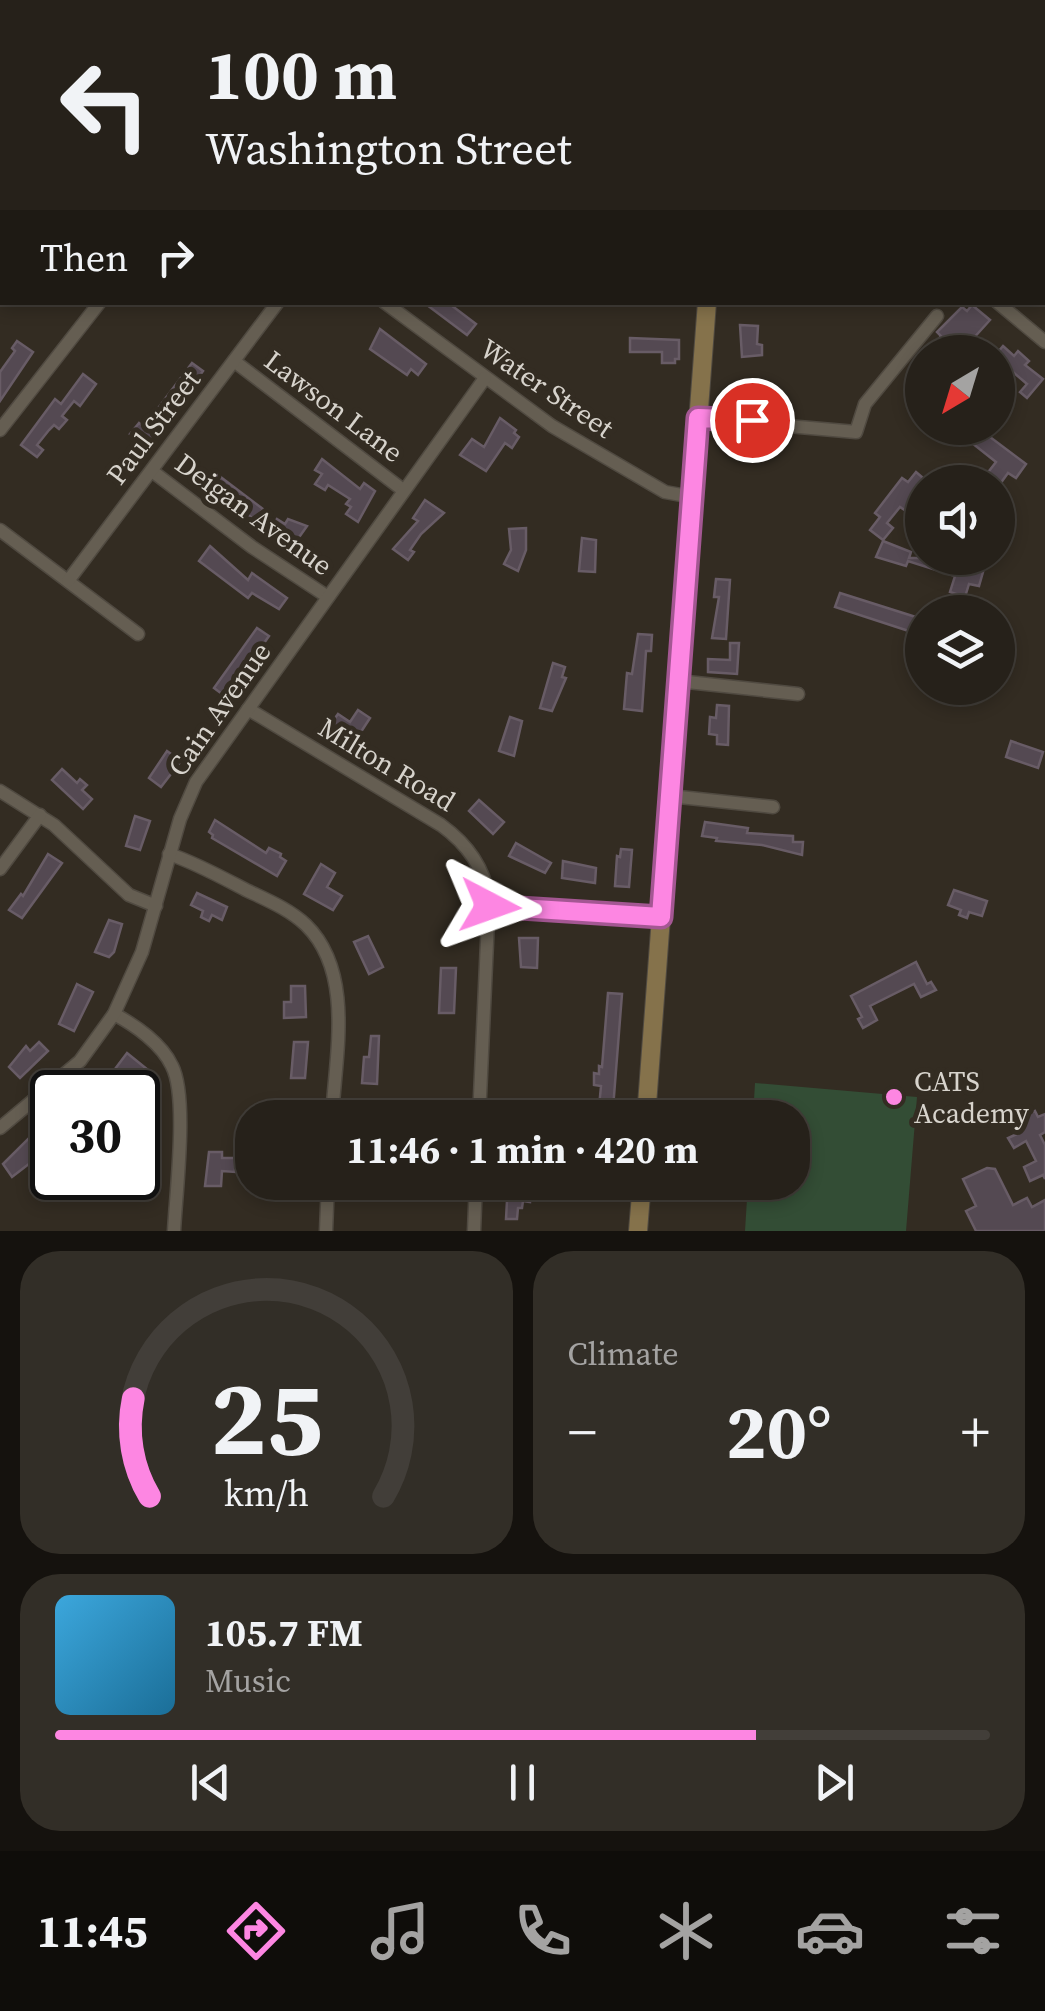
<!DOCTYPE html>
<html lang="en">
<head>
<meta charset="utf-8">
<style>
  :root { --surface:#26211a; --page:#322e27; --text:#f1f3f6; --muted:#a4a3a2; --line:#423e39; --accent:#fd86e2 }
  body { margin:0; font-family:"Source Serif 4",serif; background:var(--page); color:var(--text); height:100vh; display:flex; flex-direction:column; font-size:38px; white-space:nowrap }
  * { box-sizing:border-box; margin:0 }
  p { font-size:32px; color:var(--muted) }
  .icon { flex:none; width:55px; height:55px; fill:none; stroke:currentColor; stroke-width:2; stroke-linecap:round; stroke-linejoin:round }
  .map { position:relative; height:1231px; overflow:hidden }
  .side { display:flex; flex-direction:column; gap:20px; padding:20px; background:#15120e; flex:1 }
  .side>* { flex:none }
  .hud { position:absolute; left:0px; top:0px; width:1045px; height:305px; box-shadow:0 5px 15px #0003,0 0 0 2px var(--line); background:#26211a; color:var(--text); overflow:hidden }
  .needle { width:65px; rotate:218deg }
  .fabs { position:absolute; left:905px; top:335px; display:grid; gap:20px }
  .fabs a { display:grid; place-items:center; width:110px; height:110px; border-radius:50%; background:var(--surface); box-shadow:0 5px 15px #0003,0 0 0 2px var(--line); font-size:50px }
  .speed { position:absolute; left:30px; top:1070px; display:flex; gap:20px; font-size:50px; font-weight:700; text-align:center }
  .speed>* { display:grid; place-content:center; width:130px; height:130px; border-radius:50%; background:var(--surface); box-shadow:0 5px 15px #0003,0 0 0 2px var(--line); line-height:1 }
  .speed .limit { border:5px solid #111; border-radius:15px; background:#fff; color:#111 }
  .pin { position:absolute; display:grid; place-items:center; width:85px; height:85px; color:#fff; margin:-42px; border:5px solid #fff; border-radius:50%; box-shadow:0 2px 10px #0007 }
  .me { position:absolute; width:110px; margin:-55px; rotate:94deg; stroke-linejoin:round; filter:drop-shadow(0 0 8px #0008) }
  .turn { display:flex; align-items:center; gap:35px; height:210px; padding:0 40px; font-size:45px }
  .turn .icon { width:130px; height:130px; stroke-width:2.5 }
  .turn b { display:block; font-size:70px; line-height:85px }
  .then { display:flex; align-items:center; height:95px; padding:0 40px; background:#0003; gap:20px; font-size:38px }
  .big { font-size:75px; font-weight:700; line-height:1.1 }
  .side .card { flex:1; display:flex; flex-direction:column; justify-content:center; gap:15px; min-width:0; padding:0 35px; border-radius:40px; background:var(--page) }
  .side .dial { align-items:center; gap:0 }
  .dial svg { height:260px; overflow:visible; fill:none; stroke:var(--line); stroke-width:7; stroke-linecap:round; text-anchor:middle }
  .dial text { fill:var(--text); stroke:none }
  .song { display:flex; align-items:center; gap:30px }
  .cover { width:120px; height:120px; border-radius:15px; background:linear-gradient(135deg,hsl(200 70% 55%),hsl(200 70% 35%)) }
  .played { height:10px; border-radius:5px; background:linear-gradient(90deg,var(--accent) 75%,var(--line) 75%) }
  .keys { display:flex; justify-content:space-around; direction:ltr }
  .heat { display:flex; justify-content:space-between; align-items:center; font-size:55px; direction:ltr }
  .side .tiles { flex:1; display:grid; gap:20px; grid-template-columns:1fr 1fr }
  .card:last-child { grid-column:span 2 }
  .trip { position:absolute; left:235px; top:1100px; width:575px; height:100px; border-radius:40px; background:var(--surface); box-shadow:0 5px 15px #0003,0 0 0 2px var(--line); font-weight:700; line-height:100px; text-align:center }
  .menu { display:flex; height:160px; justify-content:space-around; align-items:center; background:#0f0d0a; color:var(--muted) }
  .menu .icon { width:70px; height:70px }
  .menu .active { color:var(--accent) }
  .menu b { font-size:45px; color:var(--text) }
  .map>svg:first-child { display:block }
  .green { fill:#334d35 }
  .building { fill:#544952; stroke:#685c66; stroke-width:2.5 }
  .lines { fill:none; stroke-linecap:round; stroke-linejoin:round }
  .street-casing { stroke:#504a41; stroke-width:15 }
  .secondary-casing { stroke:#504a41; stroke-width:20 }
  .street { stroke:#655e52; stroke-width:12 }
  .secondary { stroke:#85724b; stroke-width:18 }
  .route-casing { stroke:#a45793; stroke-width:25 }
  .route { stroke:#fd86e2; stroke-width:18 }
  .poi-dot { fill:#fd86e2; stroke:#332c22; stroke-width:4 }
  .labels { text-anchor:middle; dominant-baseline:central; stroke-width:10; stroke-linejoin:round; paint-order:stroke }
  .street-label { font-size:28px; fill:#d7d3cc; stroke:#332c22 }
  .poi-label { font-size:28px; fill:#d7d3cc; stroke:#332c22; text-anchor:start }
</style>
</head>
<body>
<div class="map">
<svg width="1045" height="1231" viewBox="0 0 1045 1231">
  <rect width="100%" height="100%" fill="#332c22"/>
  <path class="green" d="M755,1083L917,1097L906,1231H745L748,1183L792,1182V1118L753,1117Z"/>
  <g class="building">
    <path d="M423,302H447L476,324L467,335Z"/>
    <path d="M972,305L990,320L961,352H946L935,344L941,336L937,332L962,307L967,311Z"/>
    <path d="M740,325L758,326L757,344L762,345V355L742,357Z"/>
    <path d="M380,329L426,364L418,375L411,369L407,375L370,349Z"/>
    <path d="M630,338L679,340V359H675V363H662V352H630Z"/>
    <path d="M17,341L33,352L0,401V372L15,351L12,348Z"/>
    <path d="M1003,346L1014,356L1018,351L1029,361L1025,365L1043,379L1027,398L1020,392L1027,384L1013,372L1010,376L998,361V352Z"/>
    <path d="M192,363L203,371L147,446L130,434L139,423L144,427Z"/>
    <path d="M83,374L96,384L80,406L74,401L62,416L67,420L59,429L54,425L49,430L37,445L43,450L37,457L21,445L55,399L61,404Z"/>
    <path d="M500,418L516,430L514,433L519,437L512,448L505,443L486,471L460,455L472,439L484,447Z"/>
    <path d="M953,428H978L1026,464L1016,478L1008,473L1000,484L986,475L996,462Z"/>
    <path d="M322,459L360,489L364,483L375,491L358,522L346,514L351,507L346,504L350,499L328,485L325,490L315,484L322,474L315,470Z"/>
    <path d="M916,472L922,477V490L906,511L900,507L887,523L893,528L883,540L870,530L880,517L875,513L902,478L908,482Z"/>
    <path d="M218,475L263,509L255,520L210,486Z"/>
    <path d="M425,500L444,513L421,534L410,550L414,552L408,560L393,549L418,521L413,518Z"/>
    <path d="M277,519L285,524L288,519L307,526L295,543L289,538L286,542L269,530Z"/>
    <path d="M526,528V550L518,571L504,564L511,550L509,529Z"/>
    <path d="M582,538L596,540L595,572L579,571Z"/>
    <path d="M883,541L911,552L909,558H946L983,572L979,586L969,584L965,597L950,592L955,576L908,561L906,566L876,557Z"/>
    <path d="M210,546L248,580L252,573L287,598L279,609L252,593L248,598L199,561Z"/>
    <path d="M716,579L730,580L726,639L712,638L719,597H714Z"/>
    <path d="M840,593L922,619L921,635L835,607Z"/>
    <path d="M257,628L269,636L226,697L214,688Z"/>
    <path d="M638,634L652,635L651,651H646L642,711L624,709L627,673L632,674Z"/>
    <path d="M730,643H739L737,674L708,672V659L730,660Z"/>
    <path d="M553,663L565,667L562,677L566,678L552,711L540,708Z"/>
    <path d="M717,705L729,706L728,745L717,744V735L709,734L710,717L716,718Z"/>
    <path d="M358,710L370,718L355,741L330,725L338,714L350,722Z"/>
    <path d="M510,717L522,721L514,756L499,751Z"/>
    <path d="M1011,741L1043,752L1038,768L1006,757Z"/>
    <path d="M167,751L181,761L161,787L149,778Z"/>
    <path d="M62,769L77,783L80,779L87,785L82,790L92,799L83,809L52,780Z"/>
    <path d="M479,800L504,822L493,834L469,811Z"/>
    <path d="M135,816L150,821L140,850L126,846Z"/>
    <path d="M215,820L266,853L269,848L281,854L280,857L286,861L277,876L212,838L213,835L209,832Z"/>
    <path d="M705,822L748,828L747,833L793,836V842H803L802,855L762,845L716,841L717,838L702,836Z"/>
    <path d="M516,843L551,863L545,873L509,856Z"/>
    <path d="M621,849L632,850L629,887L615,886L617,856L620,857Z"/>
    <path d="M48,854L62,863L22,918L9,910L21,894L23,896Z"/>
    <path d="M563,861L596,868L595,883L562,878Z"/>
    <path d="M321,864L335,873L327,887L342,896L333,910L304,894Z"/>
    <path d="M954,890L987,901L982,916L969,912L967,918L959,915L961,910L948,905Z"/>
    <path d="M197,893L227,907L222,920L212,915L209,921L201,917L203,911L191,905Z"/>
    <path d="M109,920L122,924L114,952L109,957L95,952Z"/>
    <path d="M368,936L383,967L369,974L354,942Z"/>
    <path d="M519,938H538L537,968L521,967Z"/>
    <path d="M916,962L927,984L931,982L936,990L921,997L914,984L870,1006L877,1020L863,1028L858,1019L862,1017L851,996Z"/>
    <path d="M441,968H456L454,1013H439Z"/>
    <path d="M77,984L93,992L74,1031L59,1024Z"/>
    <path d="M291,986H305L306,1017L284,1018V1002H291Z"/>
    <path d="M608,993L622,994L614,1096L612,1118H598L601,1086L594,1085V1073L599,1074V1066L602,1067Z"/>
    <path d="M371,1036H379L377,1084L362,1083L364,1057H369Z"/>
    <path d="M39,1042L48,1051L20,1078L9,1067L26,1046L30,1051Z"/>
    <path d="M294,1042H308L305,1078H291Z"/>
    <path d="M127,1053L148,1070L139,1082L128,1073L122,1081L112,1073Z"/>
    <path d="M1035,1111L1038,1117L1045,1114V1132L1040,1135L1045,1145V1179L1043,1175L1030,1181L1024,1167L1036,1161L1026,1141L1014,1148L1008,1138L1017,1134L1011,1123Z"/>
    <path d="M30,1137L43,1153L12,1177L3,1164Z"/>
    <path d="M209,1152H222V1158H235V1172L222,1171L221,1186H205Z"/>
    <path d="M987,1168L995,1169L1013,1205L1027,1198L1032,1207L1045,1200V1231H976L966,1211L976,1206L963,1179Z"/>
    <path d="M508,1182H523V1186L531,1187L530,1202L523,1201L522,1208H518L517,1219H506Z"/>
  </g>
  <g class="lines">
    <g class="street-casing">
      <g id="street">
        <path d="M615,0L619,2"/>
        <path d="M328,2L330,0"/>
        <path d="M384,302L552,426L665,492L692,497"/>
        <path d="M997,302L1045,342"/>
        <path d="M234,361L403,490"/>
        <path d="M698,418L856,432L865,404L937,316"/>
        <path d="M0,430L100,302"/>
        <path d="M152,471L252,547L328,597"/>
        <path d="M0,530L138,634"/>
        <path d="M68,581L278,302"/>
        <path d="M678,681L798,694"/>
        <path d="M248,709L441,825C466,843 484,868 489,898L479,1118"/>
        <path d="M0,791L54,825L129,895L156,906"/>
        <path d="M670,796L773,807"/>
        <path d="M169,854C196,863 221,877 246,890C267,900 289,909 306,925C355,973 335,1057 332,1118"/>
        <path d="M0,869L40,815"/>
        <path d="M489,906L661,917"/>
        <path d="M114,1014C135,1025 162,1044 172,1066C188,1097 176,1192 174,1231"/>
        <path d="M0,1128L80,1061L114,1014L142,952L180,819L196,782L485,378"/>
        <path d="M326,1231L328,1182"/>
        <path d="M474,1231L476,1182"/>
      </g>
    </g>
    <g class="secondary-casing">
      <g id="secondary">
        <path d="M93,2L95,0"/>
        <path d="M774,2L776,0"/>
        <path d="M0,79L2,78"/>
        <path d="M646,1118L707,302"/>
        <path d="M638,1231L642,1182"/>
      </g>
    </g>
    <use href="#street" class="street"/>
    <use href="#secondary" class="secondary"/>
  </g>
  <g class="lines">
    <g class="route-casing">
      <path id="route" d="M490,906L661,917L698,418L752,420"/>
    </g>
    <use href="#route" class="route"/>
  </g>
  <circle class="poi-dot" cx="894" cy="1097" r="10"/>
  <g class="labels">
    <g class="street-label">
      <text transform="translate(547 388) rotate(34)">Water Street</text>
      <text transform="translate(334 406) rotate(37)">Lawson Lane</text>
      <text transform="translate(153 427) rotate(-53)">Paul Street</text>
      <text transform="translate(254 514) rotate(36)">Deigan Avenue</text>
      <text transform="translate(219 709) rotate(-55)">Cain Avenue</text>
      <text transform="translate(387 764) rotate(31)">Milton Road</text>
    </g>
    <g class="poi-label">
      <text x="914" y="1081">CATS<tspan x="914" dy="32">Academy</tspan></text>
    </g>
  </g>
</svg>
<div class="fabs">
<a><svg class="needle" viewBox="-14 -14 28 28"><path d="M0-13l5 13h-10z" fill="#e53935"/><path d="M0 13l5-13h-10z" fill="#a4a3a2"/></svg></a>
<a><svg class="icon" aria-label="sound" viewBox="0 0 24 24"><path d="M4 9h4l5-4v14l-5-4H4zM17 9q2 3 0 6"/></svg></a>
<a><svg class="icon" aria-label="layers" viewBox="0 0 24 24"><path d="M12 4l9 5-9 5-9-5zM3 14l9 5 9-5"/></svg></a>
</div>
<div class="speed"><div class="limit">30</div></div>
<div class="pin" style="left:752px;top:420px;background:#d93025"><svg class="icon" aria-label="arrive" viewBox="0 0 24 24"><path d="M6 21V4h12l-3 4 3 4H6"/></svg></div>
<svg class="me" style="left:490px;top:906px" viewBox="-20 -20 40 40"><path d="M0-17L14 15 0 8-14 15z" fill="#fd86e2" stroke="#fff" stroke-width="4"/></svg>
<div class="trip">11:46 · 1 min · 420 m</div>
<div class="hud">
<div class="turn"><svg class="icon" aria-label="left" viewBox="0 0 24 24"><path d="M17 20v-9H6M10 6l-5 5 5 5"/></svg><div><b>100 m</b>Washington Street</div></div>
<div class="then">Then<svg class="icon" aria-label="right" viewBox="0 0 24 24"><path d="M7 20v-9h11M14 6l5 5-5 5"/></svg></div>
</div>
</div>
<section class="side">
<div class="tiles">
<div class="card dial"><svg viewBox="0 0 100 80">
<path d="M14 69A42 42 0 1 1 86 69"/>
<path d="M14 69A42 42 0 0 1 9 39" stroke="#fd86e2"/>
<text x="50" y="56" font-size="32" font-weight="700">25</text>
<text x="50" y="72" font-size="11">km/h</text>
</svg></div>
<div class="card"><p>Climate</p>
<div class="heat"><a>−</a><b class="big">20°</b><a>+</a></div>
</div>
<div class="card">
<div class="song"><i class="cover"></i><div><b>105.7 FM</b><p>Music</p></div></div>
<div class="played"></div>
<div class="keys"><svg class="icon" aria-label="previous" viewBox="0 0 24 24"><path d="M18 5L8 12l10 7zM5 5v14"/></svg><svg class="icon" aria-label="pause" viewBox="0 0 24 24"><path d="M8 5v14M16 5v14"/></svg><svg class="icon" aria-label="next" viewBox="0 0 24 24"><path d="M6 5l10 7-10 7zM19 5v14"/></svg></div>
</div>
</div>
</section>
<nav class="menu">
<b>11:45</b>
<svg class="icon active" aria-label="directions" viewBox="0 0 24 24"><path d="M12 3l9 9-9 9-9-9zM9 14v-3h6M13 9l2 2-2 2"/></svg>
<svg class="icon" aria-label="music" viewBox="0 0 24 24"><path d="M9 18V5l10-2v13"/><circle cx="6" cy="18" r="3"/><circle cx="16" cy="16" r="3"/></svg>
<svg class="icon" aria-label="phone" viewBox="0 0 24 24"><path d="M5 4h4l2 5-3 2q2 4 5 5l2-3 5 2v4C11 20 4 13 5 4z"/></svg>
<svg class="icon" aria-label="climate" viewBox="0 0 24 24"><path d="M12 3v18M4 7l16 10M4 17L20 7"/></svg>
<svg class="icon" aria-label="car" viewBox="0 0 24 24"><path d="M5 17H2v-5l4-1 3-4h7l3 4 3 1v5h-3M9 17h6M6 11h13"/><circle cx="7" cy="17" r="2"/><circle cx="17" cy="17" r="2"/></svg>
<svg class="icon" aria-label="filters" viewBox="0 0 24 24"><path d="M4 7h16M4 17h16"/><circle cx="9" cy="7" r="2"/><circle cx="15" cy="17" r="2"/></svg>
</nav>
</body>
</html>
